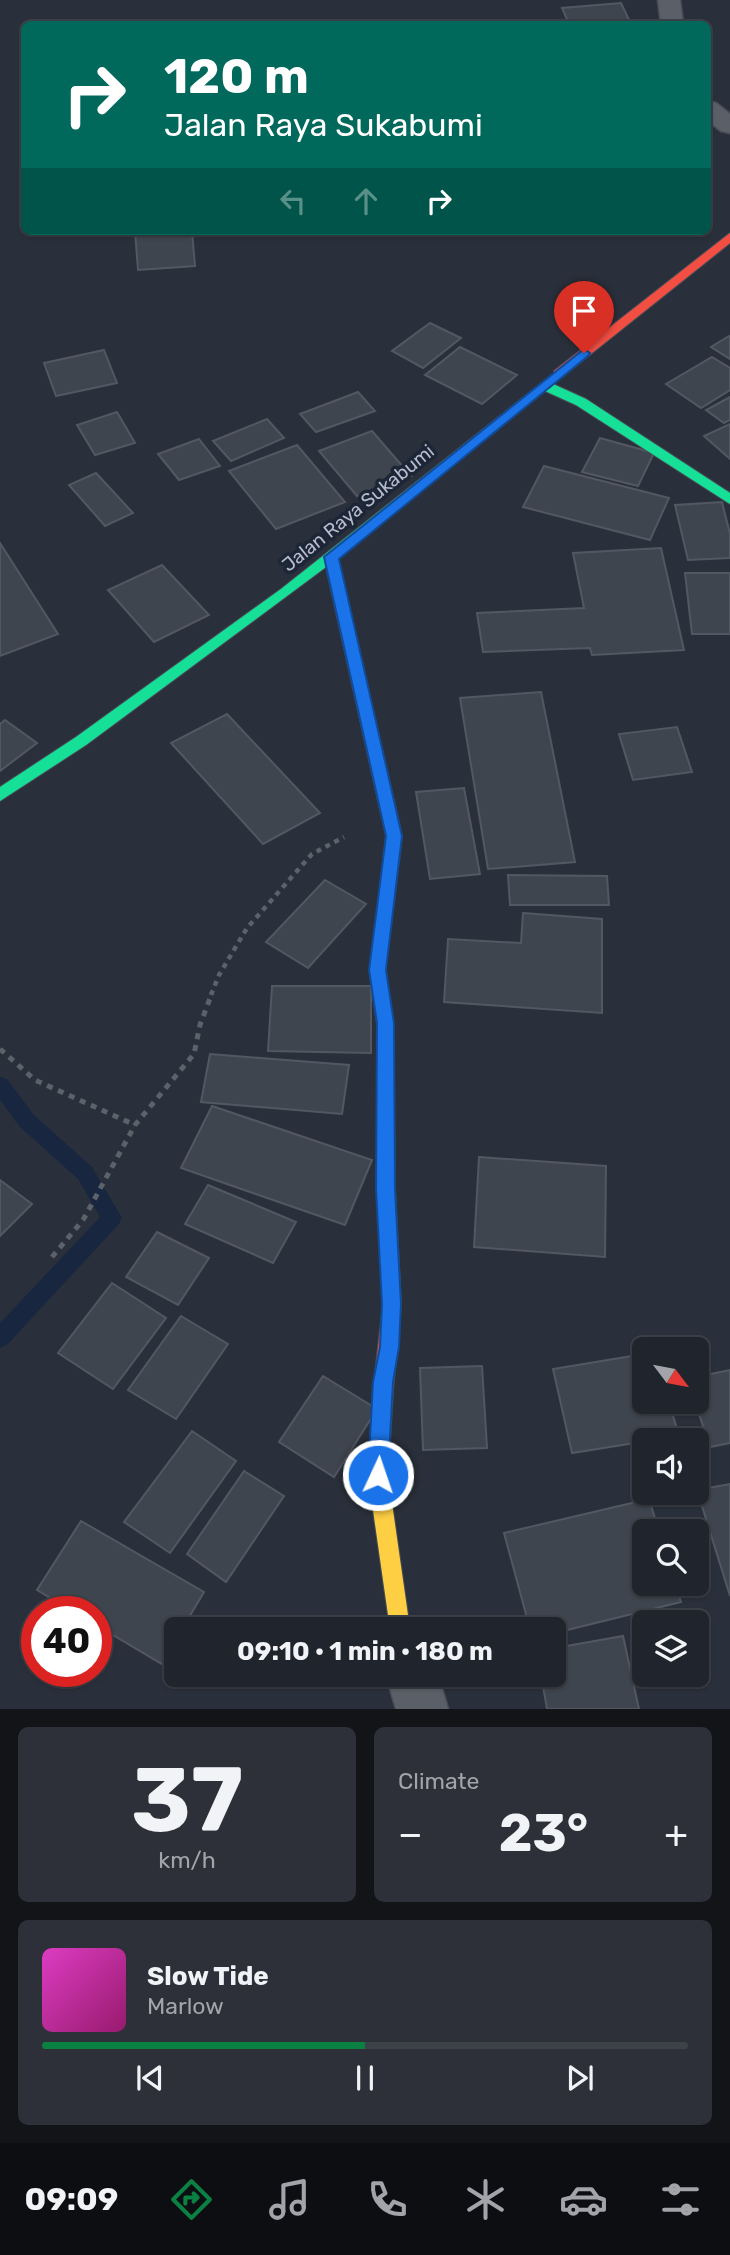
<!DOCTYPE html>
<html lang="en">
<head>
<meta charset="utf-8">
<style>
  :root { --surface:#20242c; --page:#2d3038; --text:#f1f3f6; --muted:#a2a4a9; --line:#3d4148; --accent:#0b8043 }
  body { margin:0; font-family:Rubik,sans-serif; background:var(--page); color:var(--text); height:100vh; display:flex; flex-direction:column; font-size:26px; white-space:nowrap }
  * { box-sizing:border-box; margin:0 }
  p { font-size:23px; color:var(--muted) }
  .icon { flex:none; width:38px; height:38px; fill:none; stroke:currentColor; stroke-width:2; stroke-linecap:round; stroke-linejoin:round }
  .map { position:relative; height:1709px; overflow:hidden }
  .side { display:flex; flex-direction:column; gap:18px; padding:18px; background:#121418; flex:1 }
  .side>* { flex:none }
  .hud { position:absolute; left:21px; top:21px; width:690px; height:214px; border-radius:10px; box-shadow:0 2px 5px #0004,0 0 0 2px var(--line); background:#00695c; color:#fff; overflow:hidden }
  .needle { width:46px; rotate:122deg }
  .fabs { position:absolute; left:632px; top:1337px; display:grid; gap:14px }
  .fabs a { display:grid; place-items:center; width:77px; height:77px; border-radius:10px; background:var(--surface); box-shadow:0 2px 5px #0004,0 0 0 2px var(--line); font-size:35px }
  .speed { position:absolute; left:21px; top:1596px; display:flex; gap:14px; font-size:35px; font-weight:700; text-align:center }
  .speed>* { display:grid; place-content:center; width:91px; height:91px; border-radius:50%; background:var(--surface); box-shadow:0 2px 5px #0004,0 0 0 2px var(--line); line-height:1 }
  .speed .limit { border:10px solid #d22; background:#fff; color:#111 }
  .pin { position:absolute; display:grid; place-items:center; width:60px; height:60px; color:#fff; margin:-72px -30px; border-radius:50% 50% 50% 0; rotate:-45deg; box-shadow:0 0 7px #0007 }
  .pin .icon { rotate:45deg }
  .me { position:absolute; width:77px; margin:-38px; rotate:3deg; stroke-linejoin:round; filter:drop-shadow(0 0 5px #0008) }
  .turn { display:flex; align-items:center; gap:24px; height:147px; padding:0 28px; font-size:32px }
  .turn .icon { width:91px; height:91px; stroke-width:2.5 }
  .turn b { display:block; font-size:49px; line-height:60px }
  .lanes { display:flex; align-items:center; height:66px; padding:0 28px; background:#0003; justify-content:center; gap:35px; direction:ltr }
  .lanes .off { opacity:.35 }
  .big { font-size:52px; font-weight:700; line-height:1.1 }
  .side .widget { flex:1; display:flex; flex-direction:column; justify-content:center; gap:10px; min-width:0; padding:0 24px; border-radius:10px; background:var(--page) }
  .side .dial { align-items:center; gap:0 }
  .dial b { font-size:91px; line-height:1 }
  .song { display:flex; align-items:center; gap:21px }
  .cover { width:84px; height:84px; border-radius:10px; background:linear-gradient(135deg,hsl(310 70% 55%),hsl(320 70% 35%)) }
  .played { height:7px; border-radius:4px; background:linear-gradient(90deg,var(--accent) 50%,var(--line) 50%) }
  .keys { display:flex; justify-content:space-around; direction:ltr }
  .heat { display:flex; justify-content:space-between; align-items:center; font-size:38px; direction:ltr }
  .side .tiles { flex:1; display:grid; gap:18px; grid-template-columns:1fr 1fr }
  .widget:last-child { grid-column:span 2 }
  .trip { position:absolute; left:164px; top:1617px; width:402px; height:70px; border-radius:10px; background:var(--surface); box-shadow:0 2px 5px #0004,0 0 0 2px var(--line); font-weight:700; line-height:70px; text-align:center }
  .menu { display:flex; height:112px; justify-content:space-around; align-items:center; background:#0d0e12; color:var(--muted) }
  .menu .icon { width:49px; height:49px }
  .menu .selected { color:var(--accent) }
  .menu b { font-size:32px; color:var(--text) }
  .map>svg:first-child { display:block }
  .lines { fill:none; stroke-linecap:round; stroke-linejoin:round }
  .stream { fill:#18263f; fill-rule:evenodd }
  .building { fill:#3f454e; stroke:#525862; stroke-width:2 }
  .lane-casing { stroke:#484d57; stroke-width:3 }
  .street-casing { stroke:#484d57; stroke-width:3 }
  .fast-casing { stroke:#484d57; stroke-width:2 }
  .slow-casing { stroke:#484d57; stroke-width:2 }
  .jam-casing { stroke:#484d57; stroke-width:2 }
  .path-far1 { stroke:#5c626a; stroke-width:4.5; stroke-dasharray:5 5; stroke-linecap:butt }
  .path { stroke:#5c626a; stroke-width:5; stroke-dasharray:6 6; stroke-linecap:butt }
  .lane { fill:#5b5f67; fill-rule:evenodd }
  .street { fill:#5b5f67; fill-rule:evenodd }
  .fast { fill:#16e098; fill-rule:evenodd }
  .slow { fill:#ffcf43; fill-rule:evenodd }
  .jam { fill:#f24e42; fill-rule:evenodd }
  .route { fill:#1a73e8; stroke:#114b97; stroke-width:2 }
  .labels { text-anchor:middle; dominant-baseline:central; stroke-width:7; stroke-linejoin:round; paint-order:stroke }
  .street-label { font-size:19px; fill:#b5bccb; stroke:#1d2636 }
</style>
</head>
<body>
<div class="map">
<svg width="730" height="1709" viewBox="0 0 730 1709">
  <rect width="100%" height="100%" fill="#2a303b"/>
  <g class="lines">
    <path class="stream" d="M0,1077L7,1079L34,1115L92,1167L122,1218L119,1224L7,1345L0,1348V1323L100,1217L78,1179L20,1127L0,1100Z"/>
  </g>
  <g class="building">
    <path d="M621,3L631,24H569L562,8Z"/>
    <path d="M135,231H192L195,266L138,270Z"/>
    <path d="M430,323L461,338L423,368L392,351Z"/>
    <path d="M729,336L730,337V359L711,347Z"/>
    <path d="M460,347L517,375L482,404L425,375Z"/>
    <path d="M104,350L117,383L56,396L44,363Z"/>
    <path d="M712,357L730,368V390L701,408L666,384Z"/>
    <path d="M358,392L375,411L316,432L300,414Z"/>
    <path d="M730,397V420L724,423L706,410Z"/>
    <path d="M117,412L135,443L95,455L77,425Z"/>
    <path d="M267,419L284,438L231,461L213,441Z"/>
    <path d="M730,424V459L704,436Z"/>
    <path d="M372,431L411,476L357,496L319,451Z"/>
    <path d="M600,438L654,453L638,486L582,472Z"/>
    <path d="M199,439L220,466L179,480L158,454Z"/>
    <path d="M297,445L345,502L276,529L229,471Z"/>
    <path d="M544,466L669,498L650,540L523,507Z"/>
    <path d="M96,473L133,513L105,526L69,485Z"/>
    <path d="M722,502L730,534V558L688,560L675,505Z"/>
    <path d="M0,543L58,634L0,656Z"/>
    <path d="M661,548L684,650L592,655L590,648L483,652L477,613L584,608L573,553Z"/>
    <path d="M162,565L209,615L154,642L108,590Z"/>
    <path d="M685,573H730V634H692Z"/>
    <path d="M541,692L575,862L488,869L460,698Z"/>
    <path d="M227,714L320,813L263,844L171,743Z"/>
    <path d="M5,720L37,743L0,771V724Z"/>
    <path d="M677,727L692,772L633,780L619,734Z"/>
    <path d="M464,788L480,874L430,879L416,792Z"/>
    <path d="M508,875L607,876L609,905H510Z"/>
    <path d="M325,880L366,904L308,968L266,942Z"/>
    <path d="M523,913L602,919V1013L444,1002L448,939L521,943Z"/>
    <path d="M272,986H371V1053L268,1051Z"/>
    <path d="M210,1054L349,1065L342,1114L201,1102Z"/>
    <path d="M212,1106L372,1160L345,1225L181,1168Z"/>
    <path d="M479,1157L606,1166L605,1257L474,1247Z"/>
    <path d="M0,1180L32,1204L0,1236Z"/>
    <path d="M208,1185L296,1222L273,1263L185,1224Z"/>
    <path d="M157,1232L209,1258L178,1305L126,1277Z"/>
    <path d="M112,1283L166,1318L113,1389L58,1353Z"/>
    <path d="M181,1316L228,1344L176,1419L128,1390Z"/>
    <path d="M644,1354V1402H669L679,1436L572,1453L553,1369Z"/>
    <path d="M482,1366L487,1448L423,1450L420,1368Z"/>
    <path d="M730,1370V1443L710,1447L695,1402L696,1377Z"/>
    <path d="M323,1376L377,1409L334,1477L279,1442Z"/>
    <path d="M192,1431L236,1461L170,1553L124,1522Z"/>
    <path d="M244,1471L284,1496L226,1582L187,1554Z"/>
    <path d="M730,1484V1596L697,1490Z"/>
    <path d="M649,1499L659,1531H644V1584H675L681,1602L555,1633V1629H530L504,1533Z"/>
    <path d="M81,1521L204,1592L182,1629H177V1638L162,1664L96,1625V1612H73L37,1590Z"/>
    <path d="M623,1636L639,1709H547L541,1675H555V1648Z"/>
  </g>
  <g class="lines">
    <g class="lane-casing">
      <g id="lane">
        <path d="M658,0H680L683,24H661Z"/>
        <path d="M707,101L716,103L730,114V133L721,131L707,120Z"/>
      </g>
    </g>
    <g class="street-casing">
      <path id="street" d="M386,1675H438L448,1709H396Z"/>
    </g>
    <g class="fast-casing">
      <path id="fast" d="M558,370L564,374L553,384L586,399L730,493V504L576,405L545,391L338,558L402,836L384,980L378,982L372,980L370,975L386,836L326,567L86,745L0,801V787L76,737L281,589Z"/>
    </g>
    <g class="slow-casing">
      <path id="slow" d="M383,1382L390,1384L393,1391L388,1475L410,1629H390L368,1475L373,1391L376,1384Z"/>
    </g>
    <g class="jam-casing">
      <g id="jam">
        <path d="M730,233V243L562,377H554V371Z"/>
        <path d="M378,968L384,970L386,975L393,1023L395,1189L401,1304L393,1391L390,1398L383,1400L376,1398L373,1391L383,1304L377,1189V1023L370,975L372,970Z"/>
      </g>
    </g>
    <path class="path-far1" d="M211,995L219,975L247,928L312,854L344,837"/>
    <g class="path">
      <path d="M0,1049L35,1080L135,1125"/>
      <path d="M52,1257L83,1220L135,1125L194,1054L200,1025L212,993"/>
    </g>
    <use href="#lane" class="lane"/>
    <use href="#street" class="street"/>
    <use href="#fast" class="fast"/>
    <use href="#slow" class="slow"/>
    <use href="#jam" class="jam"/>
  </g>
  <path class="route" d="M584,349L590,353L588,356L339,559L402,836L386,970L394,1023L395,1189L401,1304L399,1347L393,1382L388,1475L385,1482L378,1485L371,1482L368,1475L373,1382L380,1347L382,1304L376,1189L377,1023L369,970L386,836L324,557Z"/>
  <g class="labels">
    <g class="street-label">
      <text transform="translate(358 508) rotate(-39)">Jalan Raya Sukabumi</text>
    </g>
  </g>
</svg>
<div class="fabs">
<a><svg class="needle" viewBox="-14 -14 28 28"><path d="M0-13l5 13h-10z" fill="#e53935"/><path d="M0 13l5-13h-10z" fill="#a2a4a9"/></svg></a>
<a><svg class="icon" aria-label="sound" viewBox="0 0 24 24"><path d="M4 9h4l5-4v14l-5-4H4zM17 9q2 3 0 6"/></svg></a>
<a><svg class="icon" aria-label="search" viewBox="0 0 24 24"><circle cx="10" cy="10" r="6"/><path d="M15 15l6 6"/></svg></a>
<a><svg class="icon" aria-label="layers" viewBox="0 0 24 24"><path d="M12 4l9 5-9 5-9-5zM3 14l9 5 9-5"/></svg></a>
</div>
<div class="speed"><div class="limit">40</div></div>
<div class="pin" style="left:584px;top:353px;background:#d93025"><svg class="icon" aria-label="arrive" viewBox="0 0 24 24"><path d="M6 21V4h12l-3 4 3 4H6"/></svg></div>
<svg class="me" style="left:378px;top:1475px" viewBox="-20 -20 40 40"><circle r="17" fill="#1a73e8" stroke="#fff" stroke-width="3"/><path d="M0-11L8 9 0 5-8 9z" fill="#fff"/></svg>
<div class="trip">09:10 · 1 min · 180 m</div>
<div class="hud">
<div class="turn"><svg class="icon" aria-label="right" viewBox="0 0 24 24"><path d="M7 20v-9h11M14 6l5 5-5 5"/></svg><div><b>120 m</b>Jalan Raya Sukabumi</div></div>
<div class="lanes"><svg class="icon off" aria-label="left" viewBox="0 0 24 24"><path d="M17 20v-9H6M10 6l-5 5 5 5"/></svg><svg class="icon off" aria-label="ahead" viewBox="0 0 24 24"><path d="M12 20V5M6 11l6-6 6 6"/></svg><svg class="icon" aria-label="right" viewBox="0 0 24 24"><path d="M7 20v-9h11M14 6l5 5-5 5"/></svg></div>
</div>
</div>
<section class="side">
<div class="tiles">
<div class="widget dial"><b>37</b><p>km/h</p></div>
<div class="widget"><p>Climate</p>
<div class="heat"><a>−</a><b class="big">23°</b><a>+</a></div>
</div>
<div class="widget">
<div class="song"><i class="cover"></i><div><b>Slow Tide</b><p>Marlow</p></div></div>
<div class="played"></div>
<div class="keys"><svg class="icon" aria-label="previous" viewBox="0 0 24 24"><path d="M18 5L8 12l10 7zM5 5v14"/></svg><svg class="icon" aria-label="pause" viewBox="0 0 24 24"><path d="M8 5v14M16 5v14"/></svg><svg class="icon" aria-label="next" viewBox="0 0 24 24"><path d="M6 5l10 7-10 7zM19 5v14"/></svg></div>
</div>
</div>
</section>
<nav class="menu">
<b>09:09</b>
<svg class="icon selected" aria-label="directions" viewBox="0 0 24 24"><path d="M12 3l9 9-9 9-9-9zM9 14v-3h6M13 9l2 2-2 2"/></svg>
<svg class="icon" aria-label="music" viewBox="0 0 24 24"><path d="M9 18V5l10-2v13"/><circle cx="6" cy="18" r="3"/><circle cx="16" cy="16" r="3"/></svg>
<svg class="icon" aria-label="phone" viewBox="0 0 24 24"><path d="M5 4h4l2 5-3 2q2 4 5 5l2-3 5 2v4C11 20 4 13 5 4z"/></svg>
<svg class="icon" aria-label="climate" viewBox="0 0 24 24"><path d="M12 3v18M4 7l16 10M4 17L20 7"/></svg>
<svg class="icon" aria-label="car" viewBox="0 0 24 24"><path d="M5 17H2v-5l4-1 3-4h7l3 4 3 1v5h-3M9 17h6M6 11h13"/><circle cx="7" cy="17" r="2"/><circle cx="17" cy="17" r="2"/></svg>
<svg class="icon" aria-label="filters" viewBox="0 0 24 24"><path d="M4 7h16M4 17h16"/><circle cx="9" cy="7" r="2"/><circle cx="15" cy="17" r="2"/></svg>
</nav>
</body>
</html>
